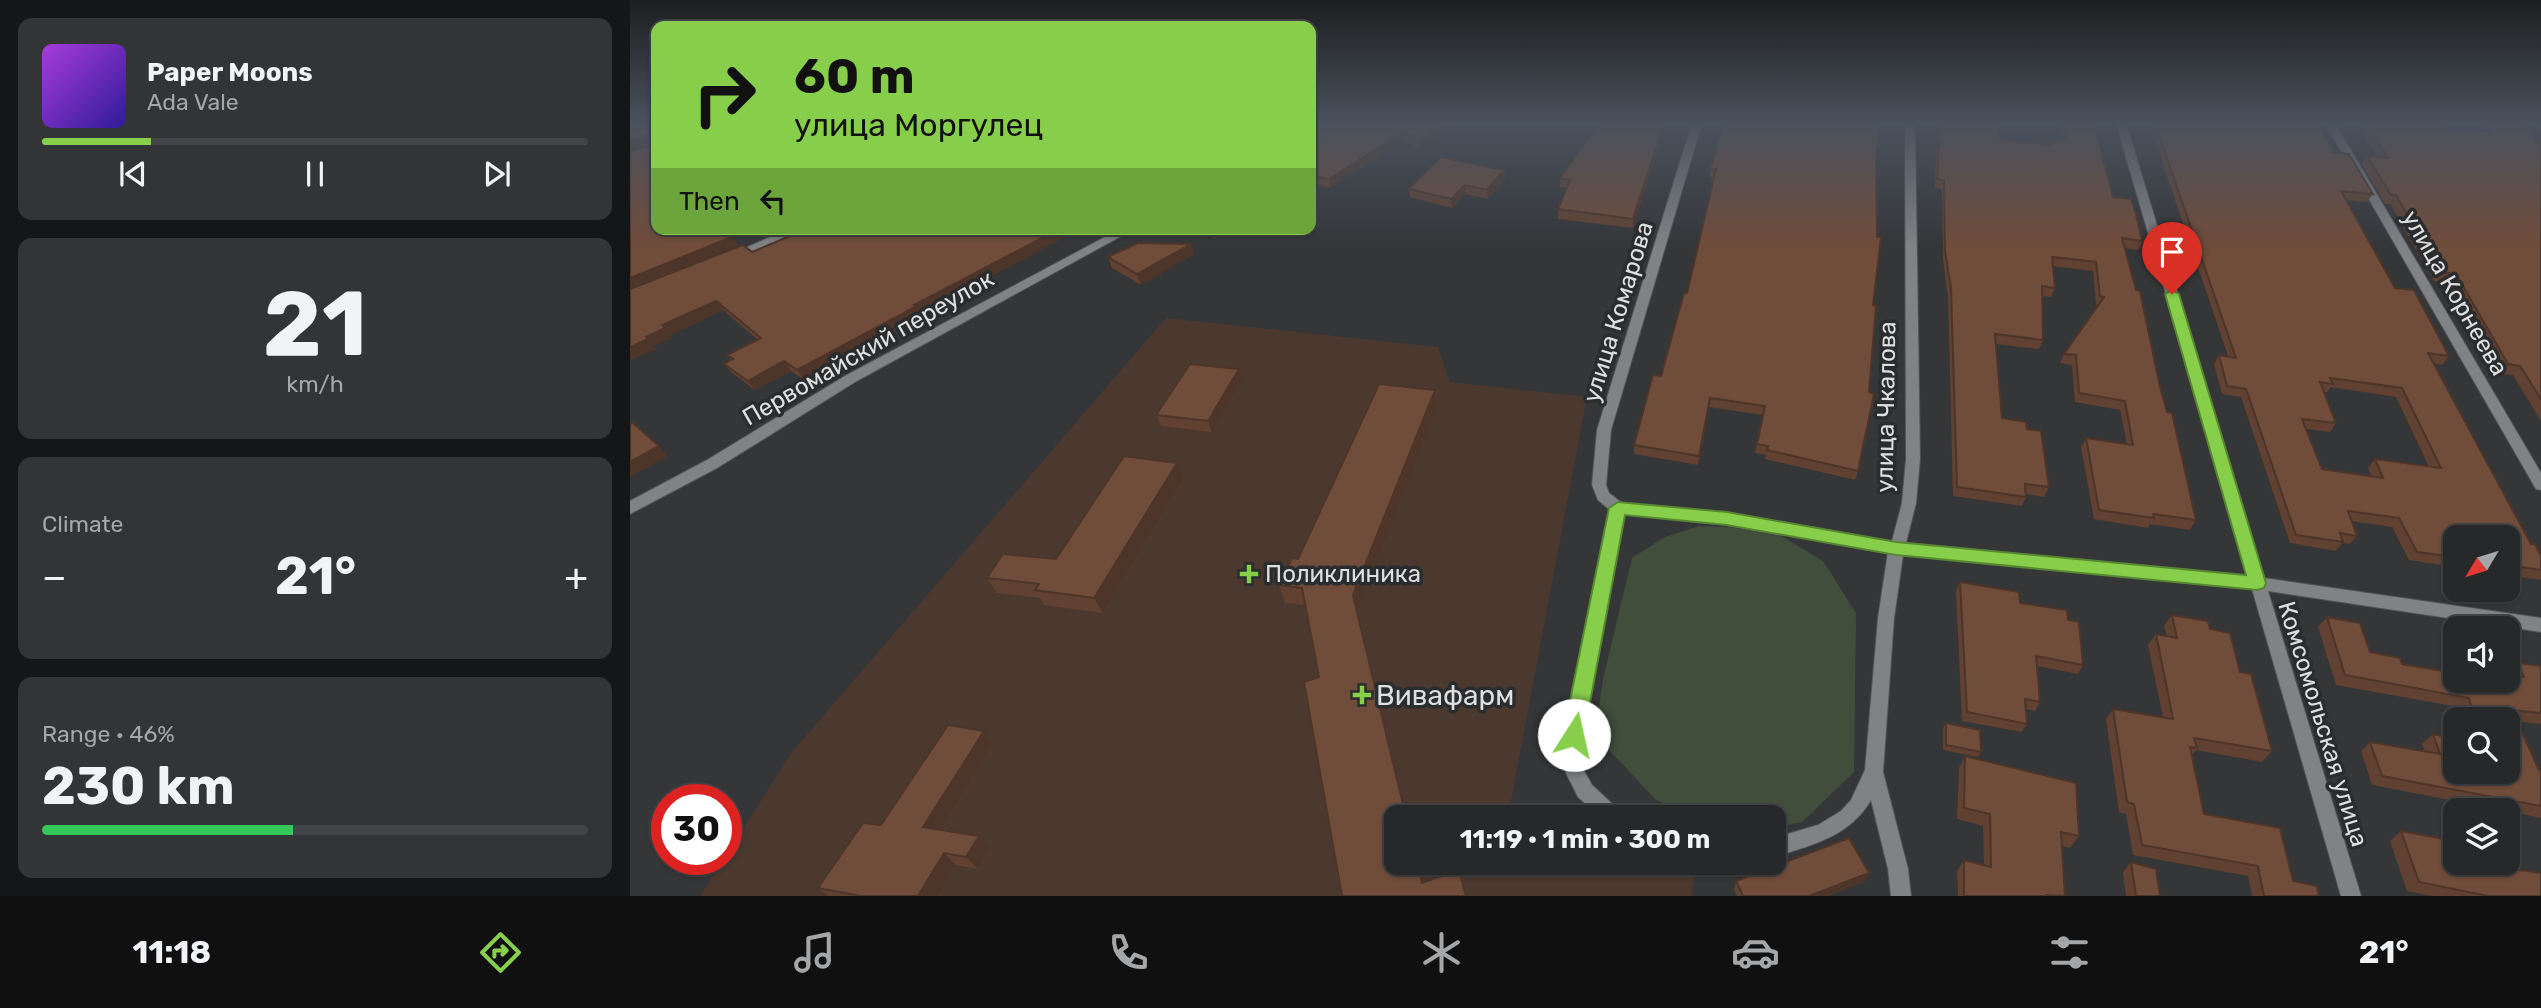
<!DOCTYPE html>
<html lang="en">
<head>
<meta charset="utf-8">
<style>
  :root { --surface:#27282a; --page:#333436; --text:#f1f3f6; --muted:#a4a6a8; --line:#434447; --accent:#87cf4b }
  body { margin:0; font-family:Rubik,sans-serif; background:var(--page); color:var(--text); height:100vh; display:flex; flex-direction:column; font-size:26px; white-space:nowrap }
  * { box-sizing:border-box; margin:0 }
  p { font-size:23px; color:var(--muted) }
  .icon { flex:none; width:38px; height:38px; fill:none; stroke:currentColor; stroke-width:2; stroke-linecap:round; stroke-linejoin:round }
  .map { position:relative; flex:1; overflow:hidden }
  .drawer { display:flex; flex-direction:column; gap:18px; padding:18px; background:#151617; width:630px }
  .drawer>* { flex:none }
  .top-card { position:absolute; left:21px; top:21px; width:665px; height:214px; border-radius:14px; box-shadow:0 2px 5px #0004,0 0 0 2px var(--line); background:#87cf4b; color:#111; overflow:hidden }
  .needle { width:46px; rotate:232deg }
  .fabs { position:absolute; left:1813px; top:525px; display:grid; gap:14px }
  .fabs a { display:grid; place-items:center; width:77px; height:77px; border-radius:14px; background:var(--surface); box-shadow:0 2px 5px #0004,0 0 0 2px var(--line); font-size:35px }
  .speed { position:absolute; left:21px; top:784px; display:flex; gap:14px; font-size:35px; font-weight:700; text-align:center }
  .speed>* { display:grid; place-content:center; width:91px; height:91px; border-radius:50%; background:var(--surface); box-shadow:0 2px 5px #0004,0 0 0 2px var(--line); line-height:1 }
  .speed .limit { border:10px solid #d22; background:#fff; color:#111 }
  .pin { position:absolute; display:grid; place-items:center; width:60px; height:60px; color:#fff; margin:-72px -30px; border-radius:50% 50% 50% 0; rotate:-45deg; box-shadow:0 0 7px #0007 }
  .pin .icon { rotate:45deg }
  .me { position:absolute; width:77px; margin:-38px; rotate:10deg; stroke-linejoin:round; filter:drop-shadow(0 0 5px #0008) }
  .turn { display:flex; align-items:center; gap:24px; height:147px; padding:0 28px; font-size:32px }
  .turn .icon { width:91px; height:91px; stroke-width:2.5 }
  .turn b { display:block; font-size:49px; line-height:60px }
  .then { display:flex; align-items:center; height:66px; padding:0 28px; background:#0003; gap:14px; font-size:26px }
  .big { font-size:52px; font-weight:700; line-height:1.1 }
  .drawer .widget { flex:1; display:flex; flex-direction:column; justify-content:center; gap:10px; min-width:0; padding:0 24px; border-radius:14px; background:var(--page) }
  .drawer .dial { align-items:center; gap:0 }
  .dial b { font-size:91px; line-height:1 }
  .song { display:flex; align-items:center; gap:21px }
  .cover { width:84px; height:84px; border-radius:10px; background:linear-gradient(135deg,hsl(280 70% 55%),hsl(250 70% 35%)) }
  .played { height:7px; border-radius:4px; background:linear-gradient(90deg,var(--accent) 20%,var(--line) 20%) }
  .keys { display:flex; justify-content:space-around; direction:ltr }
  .heat { display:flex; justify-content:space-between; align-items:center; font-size:38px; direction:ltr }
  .charge { height:10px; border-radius:5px; background:linear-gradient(90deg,#34c759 46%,var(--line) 0) }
  .trip { position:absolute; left:754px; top:805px; width:402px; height:70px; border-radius:14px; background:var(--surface); box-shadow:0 2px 5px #0004,0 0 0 2px var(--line); font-weight:700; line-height:70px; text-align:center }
  .tabs { display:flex; height:112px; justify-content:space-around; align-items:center; background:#101011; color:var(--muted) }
  .tabs .icon { width:49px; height:49px }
  .tabs .on { color:var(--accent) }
  .tabs b { font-size:32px; color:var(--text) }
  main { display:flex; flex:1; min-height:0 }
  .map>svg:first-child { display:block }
  .medical { fill:#4b3930 }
  .green { fill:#414e3c }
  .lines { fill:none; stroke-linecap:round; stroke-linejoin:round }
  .street-casing { stroke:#525356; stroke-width:2 }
  .street { fill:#818285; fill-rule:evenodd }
  .wall { fill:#604132; fill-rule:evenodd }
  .shaded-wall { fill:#4e3529 }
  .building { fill:#704c3a; stroke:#4e3529; stroke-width:2; fill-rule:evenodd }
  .route { fill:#87cf4b; stroke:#588731; stroke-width:2 }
  .poi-dot { fill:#87cf4b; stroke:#2a2c2e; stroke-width:2.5 }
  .labels { text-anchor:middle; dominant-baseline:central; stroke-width:7; stroke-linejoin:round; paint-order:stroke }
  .street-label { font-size:24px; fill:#dedfe1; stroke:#2a2c2e }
  .poi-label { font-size:24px; fill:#dedfe1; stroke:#2a2c2e; text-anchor:start }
  .near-poi-label { font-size:28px; fill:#dedfe1; stroke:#2a2c2e; text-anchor:start }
</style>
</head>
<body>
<main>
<section class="drawer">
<div class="widget">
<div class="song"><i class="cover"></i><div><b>Paper Moons</b><p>Ada Vale</p></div></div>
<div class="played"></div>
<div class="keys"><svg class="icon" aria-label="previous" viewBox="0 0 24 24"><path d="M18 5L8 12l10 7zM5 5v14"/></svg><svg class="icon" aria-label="pause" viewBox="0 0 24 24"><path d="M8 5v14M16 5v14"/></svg><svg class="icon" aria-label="next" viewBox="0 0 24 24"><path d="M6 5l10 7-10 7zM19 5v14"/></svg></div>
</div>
<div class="widget dial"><b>21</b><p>km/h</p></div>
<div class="widget"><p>Climate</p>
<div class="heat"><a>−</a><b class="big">21°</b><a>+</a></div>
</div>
<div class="widget"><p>Range · 46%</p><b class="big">230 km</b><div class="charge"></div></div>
</section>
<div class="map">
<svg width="1911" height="896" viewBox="0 0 1911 896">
  <rect width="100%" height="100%" fill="#343638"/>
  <path class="medical" d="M536,318L808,347L820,382L957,397L878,817H766V863H1025L1065,872L1062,896H70L162,752Z"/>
  <path class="green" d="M1069,526L1099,527L1150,535L1193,561L1226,613L1224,772L1172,822L1145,828L1144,817H1066L1026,800L979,750L968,714L973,679L1002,558L1035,537Z"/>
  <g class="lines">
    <g class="street-casing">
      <g id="street">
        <path d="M1062,123H1072L981,430L976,485L979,493L992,503L1097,513L1262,541L1272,503L1276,459L1275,123H1285L1290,459L1286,503L1276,543L1618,576L1486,123H1496L1634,578L1911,618V632L1638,591L1731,896H1711L1622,589L1273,555L1264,618L1253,772L1278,869L1281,896H1261L1258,869L1241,800C1220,836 1183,845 1144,857V838L1188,825L1211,811L1221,800L1235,770L1248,618L1258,552L1097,525L994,514L948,760L962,785L990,811L992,817H970L948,797L930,761L980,510L968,500L962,485L967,430Z"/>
        <path d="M1695,123H1705L1911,473V490L1906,489Z"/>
        <path d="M1901,123H1911V131Z"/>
        <path d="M158,229H173L105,259H97L95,257Z"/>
        <path d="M490,229H504L225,382L87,468L0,514V501L77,460L215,376Z"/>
      </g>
    </g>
    <use href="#street" class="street"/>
  </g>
  <g class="wall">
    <path d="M0,123H26V229L102,237L109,246L122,252L291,313L292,316L174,380L161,371L125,390L102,373L94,364L101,360L97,355L128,340L93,310L40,335L42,338L24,346L26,349L0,360L21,144L0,152Z"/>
    <path d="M833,123L790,148L774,141L700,188L681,183V128Z"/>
    <path d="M970,123H1036L1003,228L928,219V209L937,188L930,187V178Z"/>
    <path d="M1308,123H1368L1370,139L1420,145V142L1423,143L1425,138L1432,139L1429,123H1464L1483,197L1512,241L1508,250L1494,248L1566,520L1560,530L1520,524L1518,528L1464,519L1451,447L1456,438L1497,444L1490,410L1445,402L1442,365L1430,363L1434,354L1468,305H1466L1463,271L1423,266L1425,288L1421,297L1412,296L1413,340L1409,349L1366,344L1372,418L1397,429L1419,487L1414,497L1396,494V497L1392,506L1323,496L1318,297L1313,260L1312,189L1305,188L1306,153L1309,144Z"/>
    <path d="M1519,123H1688L1703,152L1743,194L1737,202L1716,200L1765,288L1819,356L1812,365L1804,363L1901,544L1911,556V580L1878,575V537H1825V567L1779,560L1762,527L1721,521L1727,536L1720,544L1712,543L1706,551L1660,543L1611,397L1592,394L1584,364L1589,355L1598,356ZM1701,387L1766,397L1799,467L1745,459L1738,468L1742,477L1692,469L1676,429L1700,432L1706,423L1694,392H1697Z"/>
    <path d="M1727,123H1799L1801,125L1849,130L1843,123H1892L1911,146V421L1883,375L1870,374L1819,283L1804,281L1760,204H1755L1732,164L1737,156L1747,157Z"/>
    <path d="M1246,164L1243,305L1228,471L1225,480L1135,459L1136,455L1125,453L1133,415L1079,407L1068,465L1004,454V445L1031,376L1057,293L1084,178L1080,177V169Z"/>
    <path d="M874,170L875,179L858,199L835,194L822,208L780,197L779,189Z"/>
    <path d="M565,229H601L585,239Z"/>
    <path d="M564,254L511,285L482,268L478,257Z"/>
    <path d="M613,380L582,432L531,426L526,415Z"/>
    <path d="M805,390L807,408L728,612L792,883L836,896H712L689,677L676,605L655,603L649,585Z"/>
    <path d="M554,478L473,613L414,605L410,598L367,593L357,578L426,559Z"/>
    <path d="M1330,582L1438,620L1453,665L1448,674L1407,666L1410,702L1405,711L1396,709L1397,724L1392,732L1332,721L1326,591Z"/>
    <path d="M1542,615L1580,629L1610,672L1642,751L1632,762L1566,750L1562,755L1574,814L1663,881L1689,896H1622L1618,876L1503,855L1496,814L1489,812L1476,719L1483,709L1533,717L1518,645L1526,634L1537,636L1534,626Z"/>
    <path d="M1697,617L1740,652L1825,681H1878V672L1888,663L1911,666V724L1887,721L1909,770H1911V818L1878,811V810H1872L1742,785L1731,751L1740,742L1795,751L1792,744L1803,734L1825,772L1878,719H1832L1828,707L1706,685L1688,627Z"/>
    <path d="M1316,723L1351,752L1348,757L1313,750V728Z"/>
    <path d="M364,744L311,830L360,848L348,869L326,865L308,896H198L188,888L251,825Z"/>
    <path d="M1335,756L1449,836L1440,848L1432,846L1435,896H1328L1327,871L1334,860L1354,865L1353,826L1327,819L1329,768Z"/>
    <path d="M1771,831L1825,863L1870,867L1911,896H1801L1777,891L1760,841Z"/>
    <path d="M1501,862L1530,896H1496L1493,872Z"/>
    <path d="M1106,881L1234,882L1198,896H1107L1104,890Z"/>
  </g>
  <g class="shaded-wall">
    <path d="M817,123H833L790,148L789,139Z"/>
    <path d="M1034,123H1036L1003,228V219Z"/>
    <path d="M773,132L774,141L700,188L699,179Z"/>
    <path d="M19,134L25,143L0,152V141Z"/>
    <path d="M874,170L875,179L858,199L857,190Z"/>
    <path d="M835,185V194L822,208L821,199Z"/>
    <path d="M429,229H451L291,313L292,316L174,380L167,370L284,305Z"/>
    <path d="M583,229H601L585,239L582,230Z"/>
    <path d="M102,237L109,246L0,290V278Z"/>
    <path d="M561,244L564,254L511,285L507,274Z"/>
    <path d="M86,301L93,310L40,335L42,338L24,346L26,349L0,360V347L32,325Z"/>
    <path d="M154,361L161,371L125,390L118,381Z"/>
    <path d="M609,369L613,380L582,432L578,421Z"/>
    <path d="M805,390L807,408L728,612L723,595Z"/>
    <path d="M29,446L38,456L0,477V462Z"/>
    <path d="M547,463L554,478L473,613L464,598Z"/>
    <path d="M354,731L364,744L305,839L293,827Z"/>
    <path d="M349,836L360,848L348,869L336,857Z"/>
    <path d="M314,853L326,865L308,896H288Z"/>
    <path d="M1239,873L1234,882L1198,896H1179Z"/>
  </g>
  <g class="building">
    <path d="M0,123H26V229H93L102,237L0,278V152L21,145L23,136L19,134L0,141Z"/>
    <path d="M691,123H817L789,139L773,132L699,179L681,175V128Z"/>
    <path d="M970,123H1034L1003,219L928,209L940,180L930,178Z"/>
    <path d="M1094,123H1249L1246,164L1247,237H1251L1243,305L1246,306L1239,392L1244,394L1228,471L1137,450L1138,446L1127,444L1135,406L1080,398L1069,456L1004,445L1023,375L1031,376L1054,293H1057L1086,169H1080Z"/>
    <path d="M1311,123H1368L1370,139L1421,145L1420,142L1425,143V138L1437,139L1434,123H1464L1483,197L1501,199L1506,214L1512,241L1492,238L1506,290L1510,291L1530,387L1537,412L1542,413L1566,520L1523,514L1524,518L1469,510L1456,438L1503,445L1495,401L1449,393L1446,355L1434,354L1474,297L1470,296L1466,262L1422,257L1425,288L1412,286L1413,340L1365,334L1372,418L1396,422L1397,429L1411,431L1419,487L1395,484L1396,497L1327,487L1321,288L1315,251L1314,180L1307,179L1309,144H1312Z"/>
    <path d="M1525,123H1688L1703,152L1719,154L1743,194L1711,191L1765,288L1784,290L1819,356L1798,353L1901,544H1905L1911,556V570L1878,565V537H1825V557L1787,552L1769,518L1718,511L1727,536L1710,533L1713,542L1666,535L1616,389L1597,386L1589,355L1606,358ZM1700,378L1772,388L1811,468L1745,459L1753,478L1692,469L1672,419L1706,423L1690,382L1703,384Z"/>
    <path d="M1737,123H1799L1801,125L1861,132L1854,123H1892L1911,146V399L1890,366L1878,364L1826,274L1810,272L1766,195H1761L1737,156L1758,158Z"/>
    <path d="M811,157L874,170L857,190L835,185L821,199L779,189Z"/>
    <path d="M177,229H429L284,305L287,306L167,370L154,361L118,381L94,364L103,359L97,355L131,338L86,301L32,325L35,328L16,337L18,339L0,347V289L113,245L122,252Z"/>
    <path d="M508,243L561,244L507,274L478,257Z"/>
    <path d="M560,364L609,369L578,421L526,415Z"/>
    <path d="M749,384L805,390L723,595L776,817H766V863H787L792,883L829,870L836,896H712L674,682L689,677L672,588L649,585L662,558L668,559Z"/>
    <path d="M3,423L29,446L0,462V424Z"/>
    <path d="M494,456L547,463L464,598L405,590L409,584L357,578L373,554L426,559Z"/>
    <path d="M1330,582L1389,592L1390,603L1437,610L1438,620L1449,622L1453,665L1406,656L1410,702L1395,699L1397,724L1337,712Z"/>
    <path d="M1542,615L1578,621L1580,629L1600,633L1610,672L1621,674L1642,751L1564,738L1567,748L1560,747L1574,814L1650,828L1663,881L1687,886L1689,896H1634L1628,866L1512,845L1504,804L1497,802L1483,709L1543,719L1526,634L1547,638Z"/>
    <path d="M1697,617L1730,623L1740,652L1770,658L1772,664L1825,673V681H1878V675L1894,677L1888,663L1911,666V713L1882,710L1909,770H1911V806L1752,776L1740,742L1810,754L1803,734L1825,739V772H1878V719H1845L1839,698L1715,675Z"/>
    <path d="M1316,723L1350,730L1351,752L1316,745Z"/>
    <path d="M318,725L354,731L293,827L349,836L336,857L314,853L288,896H231L188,888L233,823L251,825Z"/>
    <path d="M1335,756L1446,783L1449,836L1431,832L1435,896L1416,895V896H1334V860L1361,867L1360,814L1334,808Z"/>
    <path d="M1771,831L1825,841V863H1868L1870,867L1911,873V896H1858L1789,882Z"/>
    <path d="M1219,838L1239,873L1179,896H1113L1106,881Z"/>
    <path d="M1501,862L1526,869L1530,896H1506Z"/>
  </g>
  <linearGradient id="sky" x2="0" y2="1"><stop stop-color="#1d1e1f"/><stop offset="0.5" stop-color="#4a525e"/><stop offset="1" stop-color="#4a525e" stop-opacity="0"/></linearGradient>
  <rect width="1911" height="248" fill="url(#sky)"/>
  <path class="route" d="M1542,290L1549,294L1636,583L1634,588L1627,590L1266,555L1097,525L995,515L954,735L951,741L944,744L936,741L933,735L979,508L988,502L1097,512L1266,542L1616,575L1535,294Z"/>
  <g class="poi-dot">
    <path d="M615.5 563.5h7v7h7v7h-7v7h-7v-7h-7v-7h7z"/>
    <path d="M728.5 684.5h7v7h7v7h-7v7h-7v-7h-7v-7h7z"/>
  </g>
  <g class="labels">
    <g class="street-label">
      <text transform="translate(1825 293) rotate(60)">улица Корнеева</text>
      <text transform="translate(988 312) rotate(-73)">улица Комарова</text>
      <text transform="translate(238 348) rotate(-30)">Первомайский переулок</text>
      <text transform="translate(1256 407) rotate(-89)">улица Чкалова</text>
      <text transform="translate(1693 724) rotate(73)">Комсомольская улица</text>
    </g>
    <g class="poi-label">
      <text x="635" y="574">Поликлиника</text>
    </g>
    <g class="near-poi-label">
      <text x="746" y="695">Вивафарм</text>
    </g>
  </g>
</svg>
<div class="fabs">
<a><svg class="needle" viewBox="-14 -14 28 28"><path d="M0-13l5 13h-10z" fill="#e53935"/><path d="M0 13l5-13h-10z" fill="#a4a6a8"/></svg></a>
<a><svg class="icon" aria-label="sound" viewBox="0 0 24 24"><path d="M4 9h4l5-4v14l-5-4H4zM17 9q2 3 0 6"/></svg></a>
<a><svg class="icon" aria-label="search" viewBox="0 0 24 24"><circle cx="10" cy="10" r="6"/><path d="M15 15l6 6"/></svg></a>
<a><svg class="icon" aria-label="layers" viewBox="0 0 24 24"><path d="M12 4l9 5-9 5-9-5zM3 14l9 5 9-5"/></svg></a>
</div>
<div class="speed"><div class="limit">30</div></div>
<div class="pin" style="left:1542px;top:294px;background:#d93025"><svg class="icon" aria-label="arrive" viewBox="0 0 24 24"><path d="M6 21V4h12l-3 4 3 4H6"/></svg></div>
<svg class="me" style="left:944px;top:735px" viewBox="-20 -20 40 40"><circle r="19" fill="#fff"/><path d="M0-13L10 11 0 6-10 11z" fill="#87cf4b"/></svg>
<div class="trip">11:19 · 1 min · 300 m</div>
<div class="top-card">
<div class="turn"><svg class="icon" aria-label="right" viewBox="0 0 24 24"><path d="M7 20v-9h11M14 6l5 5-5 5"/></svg><div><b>60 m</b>улица Моргулец</div></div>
<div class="then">Then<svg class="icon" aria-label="left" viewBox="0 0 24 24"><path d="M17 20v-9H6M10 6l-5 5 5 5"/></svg></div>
</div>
</div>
</main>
<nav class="tabs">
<b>11:18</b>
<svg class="icon on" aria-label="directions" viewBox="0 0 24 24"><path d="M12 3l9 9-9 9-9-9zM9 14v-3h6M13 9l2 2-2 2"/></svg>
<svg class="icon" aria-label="music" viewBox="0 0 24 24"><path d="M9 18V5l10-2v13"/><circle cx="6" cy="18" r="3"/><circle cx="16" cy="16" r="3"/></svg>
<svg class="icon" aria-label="phone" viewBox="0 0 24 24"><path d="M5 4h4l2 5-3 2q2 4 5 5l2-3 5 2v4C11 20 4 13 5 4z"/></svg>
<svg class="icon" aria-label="climate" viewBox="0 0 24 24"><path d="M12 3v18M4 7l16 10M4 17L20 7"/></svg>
<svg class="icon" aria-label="car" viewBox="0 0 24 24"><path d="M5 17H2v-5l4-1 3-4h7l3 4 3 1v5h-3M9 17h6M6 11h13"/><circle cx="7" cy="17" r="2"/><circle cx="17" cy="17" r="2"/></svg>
<svg class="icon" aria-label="filters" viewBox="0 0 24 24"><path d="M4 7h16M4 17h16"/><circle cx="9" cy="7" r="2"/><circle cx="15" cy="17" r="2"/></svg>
<b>21°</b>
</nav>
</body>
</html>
